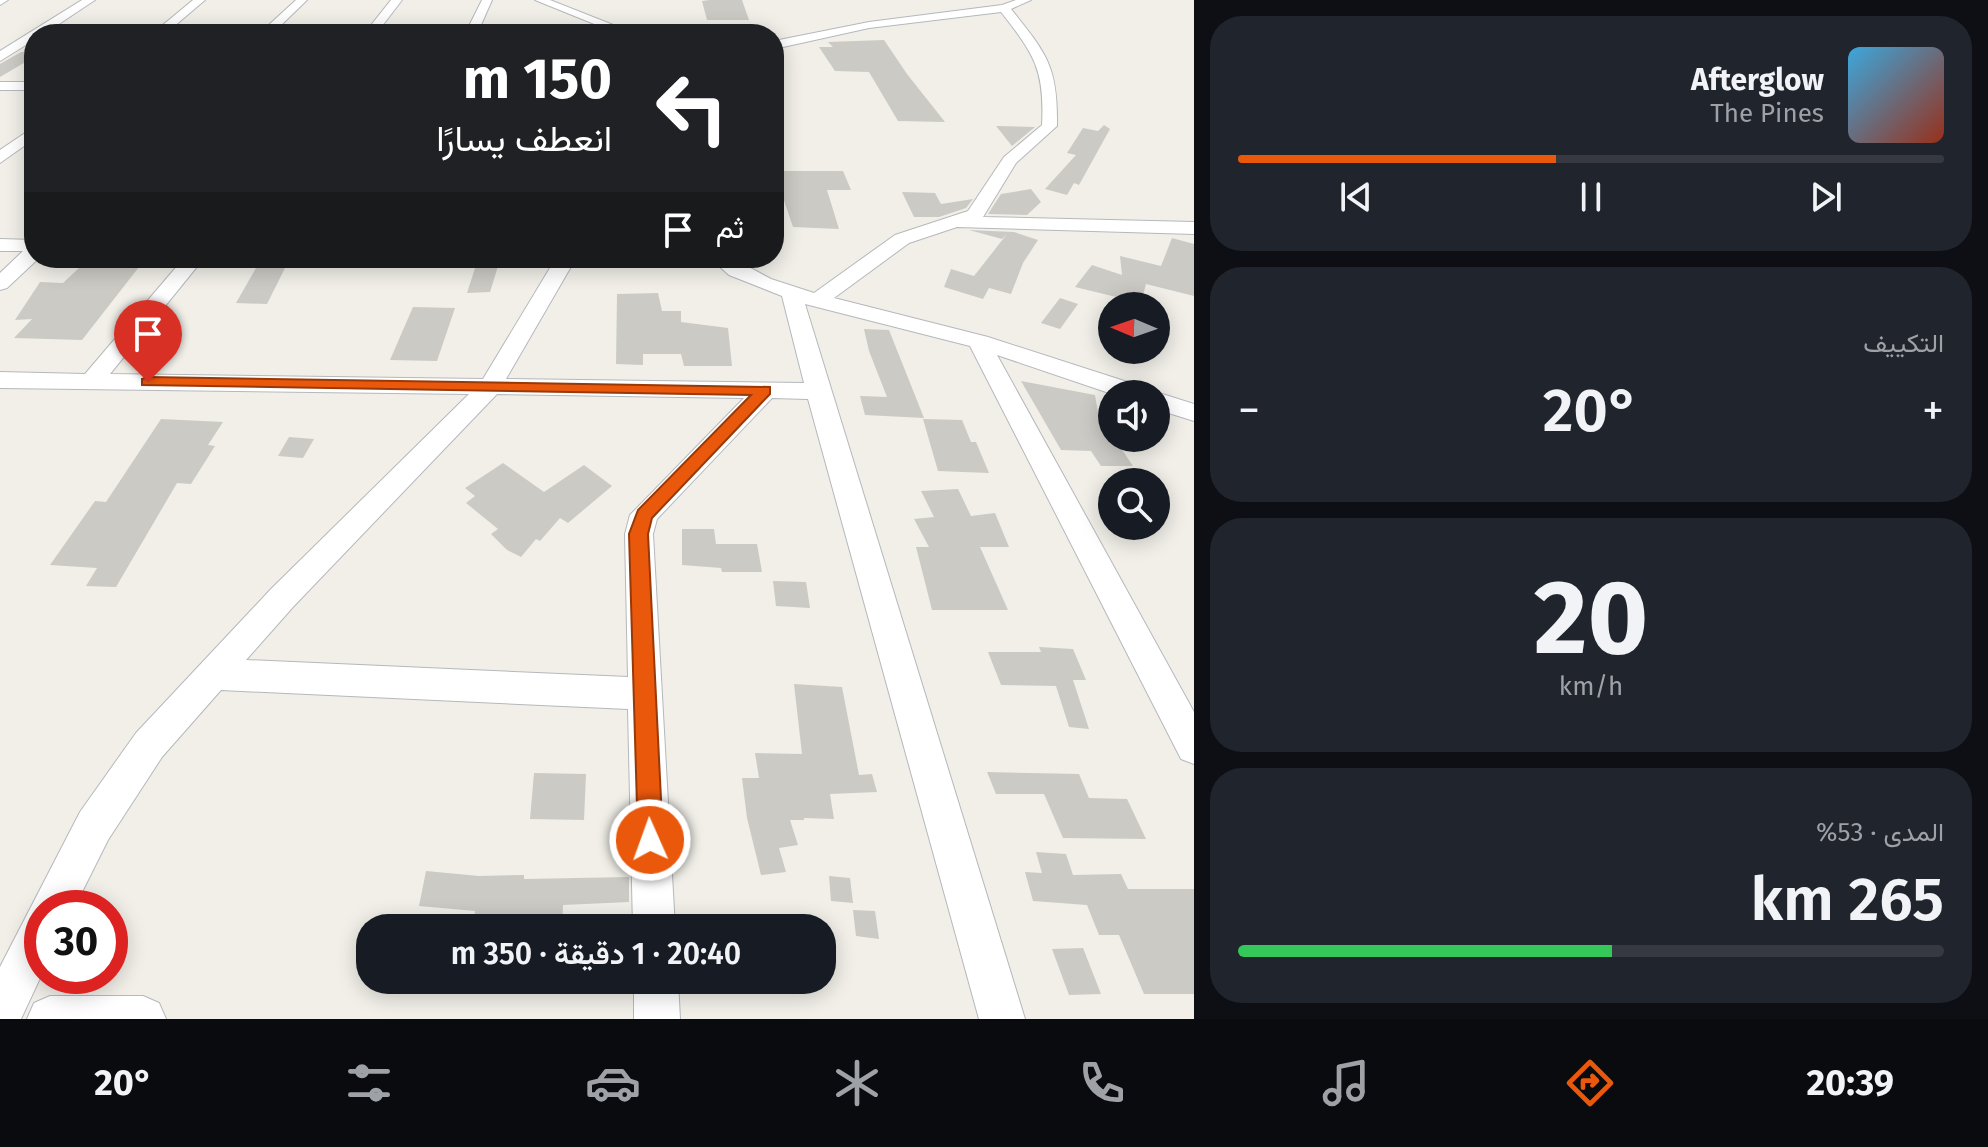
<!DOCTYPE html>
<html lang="ar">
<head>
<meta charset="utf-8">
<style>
  :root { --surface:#171b24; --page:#20242c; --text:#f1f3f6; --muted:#9ea1a6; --line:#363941; --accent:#ea580c }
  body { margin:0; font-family:"Fira Sans",Vazirmatn,sans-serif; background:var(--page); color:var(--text); direction:rtl; height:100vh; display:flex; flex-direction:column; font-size:30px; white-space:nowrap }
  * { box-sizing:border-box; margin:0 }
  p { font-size:26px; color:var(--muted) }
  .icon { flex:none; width:44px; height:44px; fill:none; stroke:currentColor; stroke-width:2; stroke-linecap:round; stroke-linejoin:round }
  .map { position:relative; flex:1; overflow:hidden; direction:ltr }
  .side { display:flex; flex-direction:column; gap:16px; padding:16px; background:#0d0f14; width:794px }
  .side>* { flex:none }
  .guide { position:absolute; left:24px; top:24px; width:760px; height:244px; border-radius:32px; box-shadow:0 4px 20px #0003; direction:rtl; background:#202124; color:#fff; overflow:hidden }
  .needle { width:52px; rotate:272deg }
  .buttons { position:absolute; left:1098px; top:292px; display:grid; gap:16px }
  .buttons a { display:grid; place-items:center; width:72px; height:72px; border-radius:50%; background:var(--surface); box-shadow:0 4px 20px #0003; font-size:40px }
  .speed { position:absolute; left:24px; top:890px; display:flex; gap:16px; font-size:40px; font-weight:700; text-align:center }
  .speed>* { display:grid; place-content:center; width:104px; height:104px; border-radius:50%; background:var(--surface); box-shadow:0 4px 20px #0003; line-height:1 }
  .speed .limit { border:12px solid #d22; background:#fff; color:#111 }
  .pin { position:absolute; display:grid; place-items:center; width:68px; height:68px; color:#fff; margin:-82px -34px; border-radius:50% 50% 50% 0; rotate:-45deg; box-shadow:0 0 8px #0007 }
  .pin .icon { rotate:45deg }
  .me { position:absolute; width:88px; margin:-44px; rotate:358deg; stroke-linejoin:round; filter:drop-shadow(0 0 6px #0008) }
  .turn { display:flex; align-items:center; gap:28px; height:168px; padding:0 40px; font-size:36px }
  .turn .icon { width:104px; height:104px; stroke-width:2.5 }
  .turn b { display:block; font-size:56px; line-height:68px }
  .then { display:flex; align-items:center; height:76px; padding:0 40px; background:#0003; gap:16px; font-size:30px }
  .big { font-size:60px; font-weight:600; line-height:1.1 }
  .side .card { flex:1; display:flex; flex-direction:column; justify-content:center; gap:12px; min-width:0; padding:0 28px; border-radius:32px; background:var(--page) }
  .side .dial { align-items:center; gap:0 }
  .dial b { font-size:104px; line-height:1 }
  .song { display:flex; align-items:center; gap:24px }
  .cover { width:96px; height:96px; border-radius:12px; background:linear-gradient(135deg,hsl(200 70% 55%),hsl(10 70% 35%)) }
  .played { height:8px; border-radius:4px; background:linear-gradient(90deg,var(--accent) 45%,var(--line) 45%) }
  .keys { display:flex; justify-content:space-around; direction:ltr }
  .heat { display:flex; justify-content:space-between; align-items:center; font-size:44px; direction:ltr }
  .charge { height:12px; border-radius:6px; background:linear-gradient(90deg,#34c759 53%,var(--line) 0) }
  .trip { position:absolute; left:356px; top:914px; width:480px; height:80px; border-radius:32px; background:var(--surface); box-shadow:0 4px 20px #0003; font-weight:600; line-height:80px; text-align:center; direction:rtl }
  .menu { display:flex; height:128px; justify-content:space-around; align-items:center; background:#090b0e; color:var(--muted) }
  .menu .icon { width:56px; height:56px }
  .menu .on { color:var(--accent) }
  .menu b { font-size:36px; color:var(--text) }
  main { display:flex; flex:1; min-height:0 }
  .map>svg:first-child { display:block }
  .building { fill:#cccac5 }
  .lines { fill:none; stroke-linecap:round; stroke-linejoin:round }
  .minor-casing { stroke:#b5b8bc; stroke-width:2 }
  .minor { fill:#fff; fill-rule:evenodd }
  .route { fill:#ea580c; stroke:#983908; stroke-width:2 }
</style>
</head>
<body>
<main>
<section class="side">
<div class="card">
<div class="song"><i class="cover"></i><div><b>Afterglow</b><p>The Pines</p></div></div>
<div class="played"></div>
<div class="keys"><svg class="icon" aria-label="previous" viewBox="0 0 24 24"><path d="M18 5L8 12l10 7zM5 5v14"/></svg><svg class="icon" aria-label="pause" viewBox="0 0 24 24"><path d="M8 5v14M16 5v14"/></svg><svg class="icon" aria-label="next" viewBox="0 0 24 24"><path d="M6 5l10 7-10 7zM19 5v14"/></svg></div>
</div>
<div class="card"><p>التكييف</p>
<div class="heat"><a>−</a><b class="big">20°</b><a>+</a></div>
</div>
<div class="card dial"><b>20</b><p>km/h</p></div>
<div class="card"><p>المدى · 53%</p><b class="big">265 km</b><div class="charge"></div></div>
</section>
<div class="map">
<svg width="1194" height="1019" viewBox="0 0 1194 1019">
  <rect width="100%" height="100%" fill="#f1efe8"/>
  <g class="building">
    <path d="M710,0H742L749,20H707L702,1Z"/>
    <path d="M884,40L907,74L945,122L898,121L869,72L835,71L819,47H833L828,42Z"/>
    <path d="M21,52H34V57L0,77V64Z"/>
    <path d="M1104,125L1110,129L1079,185L1074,183L1067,195L1045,189L1076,155L1067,153L1083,128L1098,131Z"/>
    <path d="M996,126L1035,127L1012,146Z"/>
    <path d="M774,171H843L851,190H827L839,229L793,227Z"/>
    <path d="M1031,189L1041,202L1027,215L988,214L1001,194Z"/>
    <path d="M902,192L935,193L941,204L973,199L966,208L939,217H914Z"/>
    <path d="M969,230L1014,232L1038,240L1023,263L1011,294L989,288L983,299L944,287L951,269L974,276L1007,234L1002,239Z"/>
    <path d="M1172,238L1194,244V296L1146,284L1141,303L1075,287L1092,265L1122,275L1120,256L1161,266Z"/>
    <path d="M260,261L288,262L267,304L236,303Z"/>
    <path d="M477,262L499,263L490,292L467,293Z"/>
    <path d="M80,267H139L82,340L14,338L32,319L15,320L40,282L63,283Z"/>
    <path d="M658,293L662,311H681V322L728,328L732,366H684L681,354H643V365L616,364L617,294Z"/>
    <path d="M1060,298L1078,304L1060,329L1041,323Z"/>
    <path d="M413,307L455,308L437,361L390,360Z"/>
    <path d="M864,329L889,330L924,418L865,415L860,396L887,397L869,351Z"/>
    <path d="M1021,381L1095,395L1100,425L1106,426L1133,466H1101L1091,451L1061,450Z"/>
    <path d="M161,419L223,422L208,445L215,446L191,484L177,483L116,587L86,586L97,568L50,565L95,501L106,502Z"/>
    <path d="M923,419L962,420L971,442H976L989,473L938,471Z"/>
    <path d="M289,437L314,439L303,458L278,456Z"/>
    <path d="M503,463L544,492L584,465L612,486L568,523L560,518L540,541L536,539L521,557L507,550L491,534L498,529L466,503L475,496L465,488Z"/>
    <path d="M958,489L971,516L995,513L1009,547H980L1008,610H932L916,547H929L914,519L934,517L921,491Z"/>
    <path d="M682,529H714L716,544H757L762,572H722L721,568L682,565Z"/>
    <path d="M773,581L806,582L810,608L776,606Z"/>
    <path d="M1039,647L1073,649L1086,680H1073L1089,729L1069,727L1056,686L1001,685L988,652H1041Z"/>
    <path d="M794,684L842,687L859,775L872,774L877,792L830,794L834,819L804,818V820H790L798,845L779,848L786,872L761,875L747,818L742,778H759L755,753L802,754Z"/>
    <path d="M987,772L1079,774L1089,798L1127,799L1146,839L1063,838L1044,794H996Z"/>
    <path d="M534,773L586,774L584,820L530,819Z"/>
    <path d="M1036,852L1066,854L1073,875L1121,874L1128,889H1194V994H1144L1119,935H1099L1087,905L1033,901L1025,872L1042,873Z"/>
    <path d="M426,871L479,876L524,875V879L629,877V902L563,905L562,927L473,928L475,911L419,906Z"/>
    <path d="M829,876L850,878L853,903L831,901Z"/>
    <path d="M853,910L875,911L879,939L856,936Z"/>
    <path d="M1083,948L1101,994L1069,995L1052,949Z"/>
  </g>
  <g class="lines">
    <g class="minor-casing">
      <g id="minor">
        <path d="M0,0H8L0,5Z"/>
        <path d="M82,0H95L44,34H34V40L0,61V51Z"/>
        <path d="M193,0H205L165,34H152Z"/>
        <path d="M296,0H307L272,34H259Z"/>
        <path d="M391,0H402L376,34H364Z"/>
        <path d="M482,0H492L477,34H465Z"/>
        <path d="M535,0H550L636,34H619Z"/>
        <path d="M1016,0H1031L1011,9C1047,54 1058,67 1057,126L1016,163L983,217L1194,222V234L957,227L909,243L834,298L988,337L1146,388L1149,394L1156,392L1194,404V421L1156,409V394H1112L997,355L1194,712V764L1181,759L970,346L805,304L1025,1019H979L808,399L772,398L657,519L653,534L675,928H633L628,709L221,690L162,757L108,840L74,908H42V974L21,1019H0V967L80,812L136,733L271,589L469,394L0,388V372L85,374L184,258H204L110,374L483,379L556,258H576L506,379L804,383L782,296L729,275L710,258H732L771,279L814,293L895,235L968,211L1004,157L1042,125C1045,70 1034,54 1001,12L869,28L774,49V41L869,22L1002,5ZM497,394L744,398L630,515L625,534L628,677L246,660L293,607Z"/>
        <rect x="0" y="82" width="34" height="8"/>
        <path d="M34,127V139L0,163V150Z"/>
        <path d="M0,239L34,240V258H39L7,288L0,290V273L23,251H0Z"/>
        <path d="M634,980H678L680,1019H634Z"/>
        <path d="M50,996H143L159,1003L166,1019H27L34,1003Z"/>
      </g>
    </g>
    <use href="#minor" class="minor"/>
  </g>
  <path class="route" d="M148,377L770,387V394L652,518L648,534L663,840L659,849L650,853L641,849L638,840L629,534L638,510L751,395L142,385V379Z"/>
</svg>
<div class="buttons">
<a><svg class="needle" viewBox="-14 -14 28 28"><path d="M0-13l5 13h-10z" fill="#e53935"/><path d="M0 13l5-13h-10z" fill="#9ea1a6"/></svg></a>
<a><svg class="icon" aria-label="sound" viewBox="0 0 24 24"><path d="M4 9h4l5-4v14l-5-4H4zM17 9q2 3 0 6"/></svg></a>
<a><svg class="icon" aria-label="search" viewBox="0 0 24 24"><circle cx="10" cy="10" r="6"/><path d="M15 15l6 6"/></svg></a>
</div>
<div class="speed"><div class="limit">30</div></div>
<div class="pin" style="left:148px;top:382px;background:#d93025"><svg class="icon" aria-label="arrive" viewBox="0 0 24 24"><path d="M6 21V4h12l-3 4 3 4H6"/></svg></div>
<svg class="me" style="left:650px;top:840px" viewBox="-20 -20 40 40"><circle r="17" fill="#ea580c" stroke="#fff" stroke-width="3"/><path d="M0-11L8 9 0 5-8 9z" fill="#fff"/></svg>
<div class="trip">20:40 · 1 دقيقة · 350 m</div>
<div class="guide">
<div class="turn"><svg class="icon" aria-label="left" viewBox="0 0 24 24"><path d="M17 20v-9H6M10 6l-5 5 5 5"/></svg><div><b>150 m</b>انعطف يسارًا</div></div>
<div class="then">ثم<svg class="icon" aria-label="arrive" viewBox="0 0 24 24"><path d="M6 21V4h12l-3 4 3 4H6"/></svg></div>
</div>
</div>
</main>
<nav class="menu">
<b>20:39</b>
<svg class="icon on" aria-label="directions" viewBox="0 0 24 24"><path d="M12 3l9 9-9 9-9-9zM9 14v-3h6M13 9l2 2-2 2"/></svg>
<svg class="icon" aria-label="music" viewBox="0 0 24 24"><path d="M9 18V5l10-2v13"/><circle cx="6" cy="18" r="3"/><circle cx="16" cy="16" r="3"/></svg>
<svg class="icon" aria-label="phone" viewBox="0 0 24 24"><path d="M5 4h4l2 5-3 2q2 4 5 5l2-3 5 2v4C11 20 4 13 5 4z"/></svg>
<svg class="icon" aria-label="climate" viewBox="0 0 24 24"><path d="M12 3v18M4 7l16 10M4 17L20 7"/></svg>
<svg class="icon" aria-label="car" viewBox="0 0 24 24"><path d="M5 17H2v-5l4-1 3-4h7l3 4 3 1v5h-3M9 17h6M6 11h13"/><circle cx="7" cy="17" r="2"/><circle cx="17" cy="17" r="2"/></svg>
<svg class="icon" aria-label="filters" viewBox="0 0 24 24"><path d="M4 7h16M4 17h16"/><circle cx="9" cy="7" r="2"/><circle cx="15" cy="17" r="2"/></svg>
<b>20°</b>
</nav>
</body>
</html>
